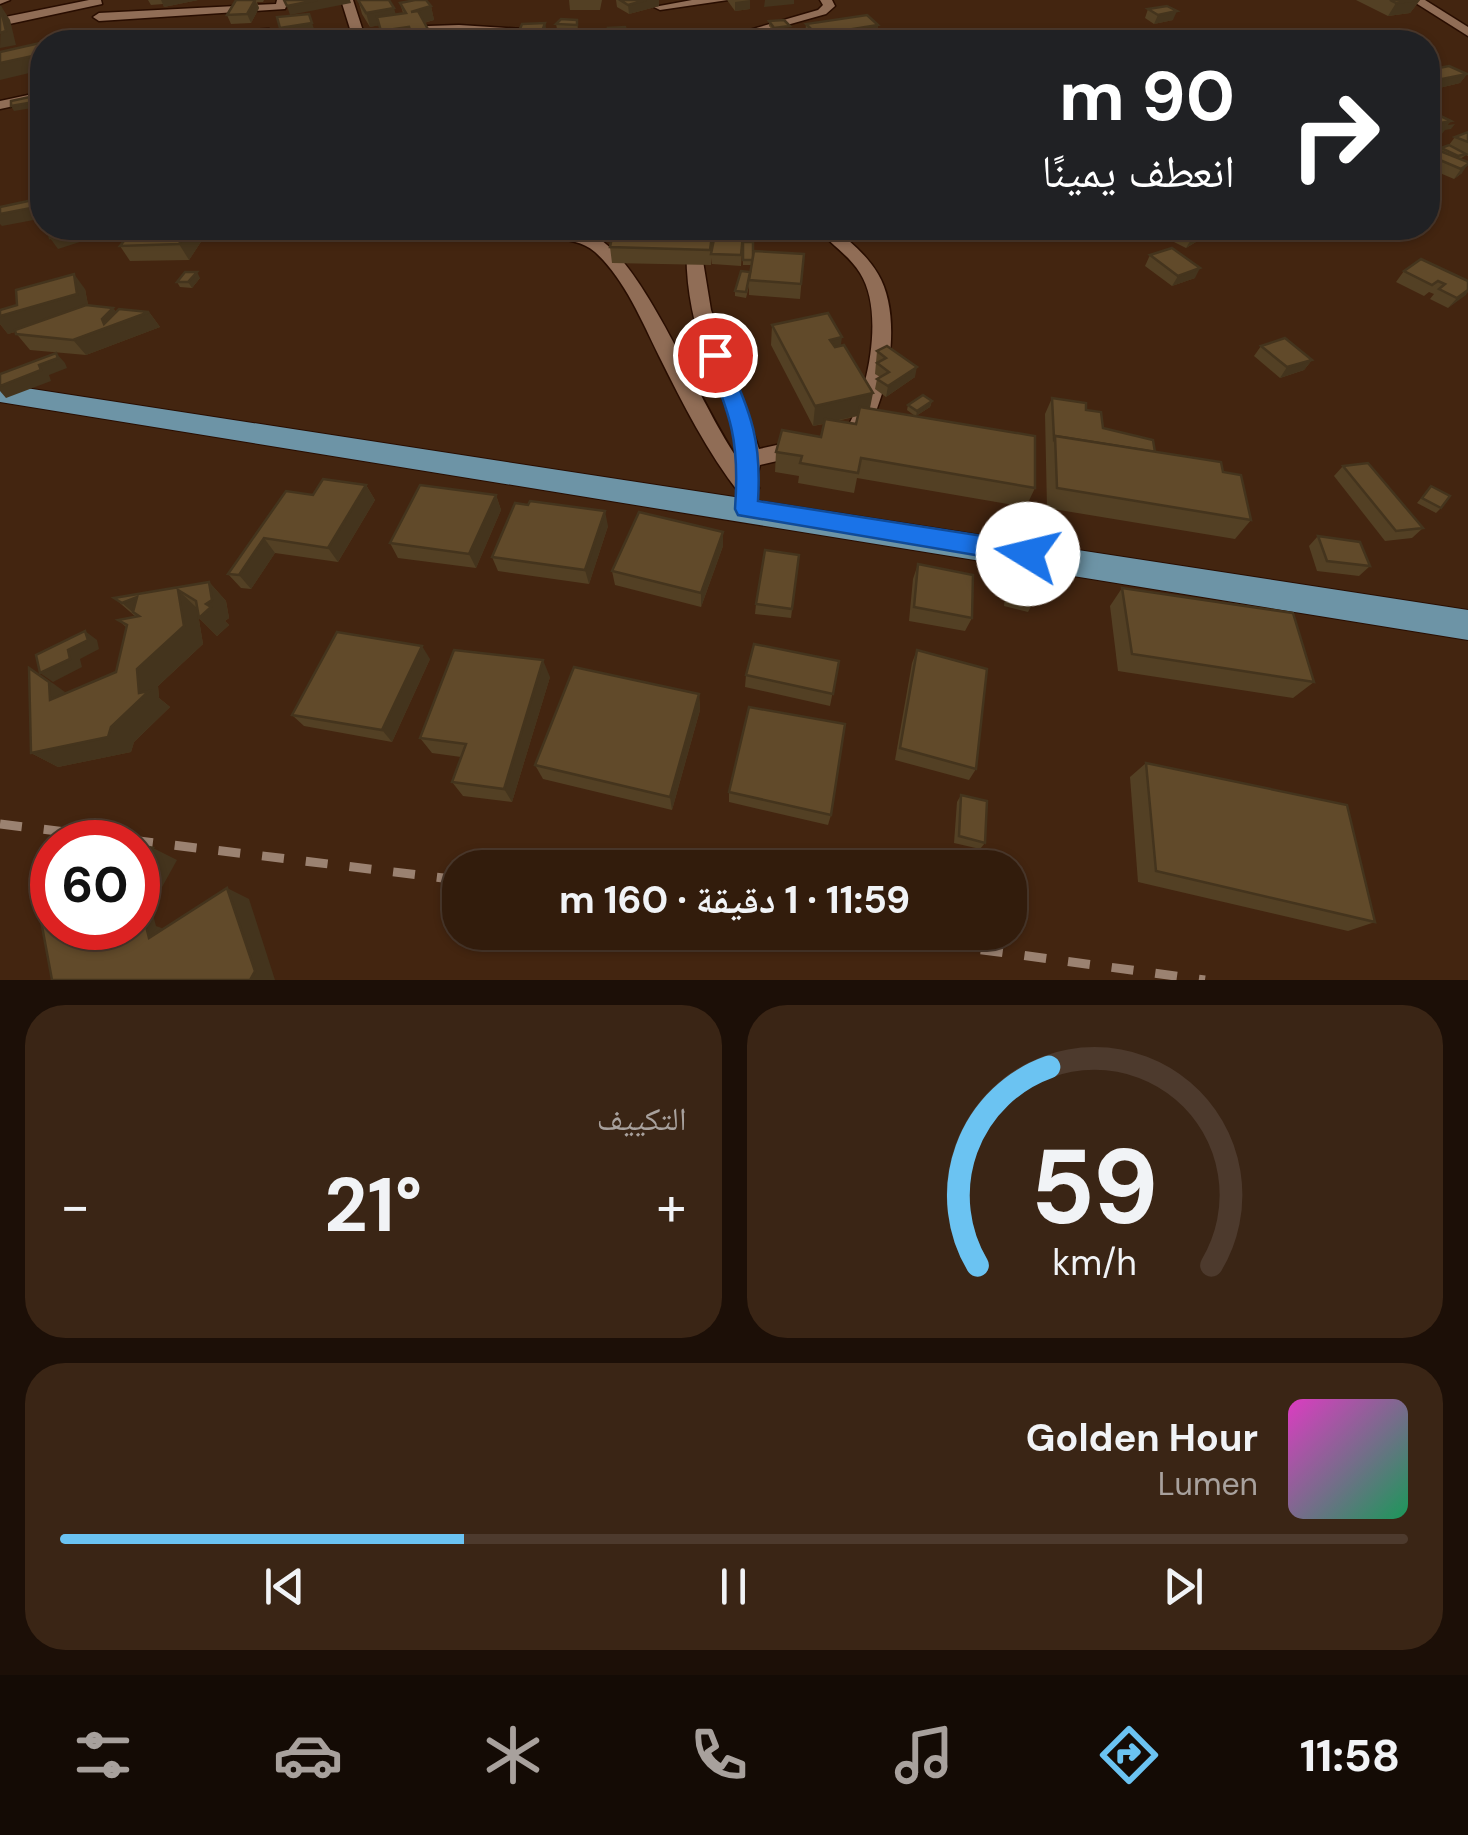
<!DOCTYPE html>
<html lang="ar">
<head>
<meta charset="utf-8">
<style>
  :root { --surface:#321c0c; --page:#3a2515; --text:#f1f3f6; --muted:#a8a19d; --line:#4d3a2d; --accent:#6bc3f2 }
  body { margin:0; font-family:"DM Sans","Noto Naskh Arabic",sans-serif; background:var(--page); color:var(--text); direction:rtl; height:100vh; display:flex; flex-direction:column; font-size:38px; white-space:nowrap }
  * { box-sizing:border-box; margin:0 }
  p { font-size:32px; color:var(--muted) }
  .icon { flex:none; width:55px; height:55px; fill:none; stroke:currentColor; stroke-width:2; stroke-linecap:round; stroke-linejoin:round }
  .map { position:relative; height:980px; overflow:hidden; direction:ltr }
  .details { display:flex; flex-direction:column; gap:25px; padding:25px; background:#1c0f07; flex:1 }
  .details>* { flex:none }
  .banner { position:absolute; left:30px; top:30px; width:1410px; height:210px; border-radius:40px; box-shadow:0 2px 8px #0004,0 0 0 2px var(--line); direction:rtl; background:#202124; color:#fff; overflow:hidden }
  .speed { position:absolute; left:30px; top:820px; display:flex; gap:20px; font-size:50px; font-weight:700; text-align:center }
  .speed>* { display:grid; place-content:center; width:130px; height:130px; border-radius:50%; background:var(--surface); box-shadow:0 2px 8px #0004,0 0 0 2px var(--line); line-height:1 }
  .speed .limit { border:15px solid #d22; background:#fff; color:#111 }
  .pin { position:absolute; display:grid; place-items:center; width:85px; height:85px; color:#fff; margin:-42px; border:5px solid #fff; border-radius:50%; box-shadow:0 2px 10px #0007 }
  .me { position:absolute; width:110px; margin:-55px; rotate:279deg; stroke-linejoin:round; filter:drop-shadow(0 0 8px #0008) }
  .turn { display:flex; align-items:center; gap:35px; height:210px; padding:0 40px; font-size:45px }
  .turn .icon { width:130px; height:130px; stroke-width:2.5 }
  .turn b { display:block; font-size:70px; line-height:85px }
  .big { font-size:75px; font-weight:700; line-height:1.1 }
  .details .card { flex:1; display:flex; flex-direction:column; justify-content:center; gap:15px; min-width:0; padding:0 35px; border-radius:40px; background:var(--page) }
  .details .dial { align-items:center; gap:0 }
  .dial svg { height:260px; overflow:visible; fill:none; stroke:var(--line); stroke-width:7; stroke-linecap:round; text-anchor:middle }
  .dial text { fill:var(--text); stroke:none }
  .song { display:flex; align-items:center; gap:30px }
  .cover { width:120px; height:120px; border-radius:15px; background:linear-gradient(135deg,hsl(310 70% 55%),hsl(150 70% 35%)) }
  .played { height:10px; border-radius:5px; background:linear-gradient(90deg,var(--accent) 30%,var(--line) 30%) }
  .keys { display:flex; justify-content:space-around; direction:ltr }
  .heat { display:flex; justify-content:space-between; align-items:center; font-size:55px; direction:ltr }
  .details .tiles { flex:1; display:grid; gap:25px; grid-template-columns:1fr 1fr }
  .card:last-child { grid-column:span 2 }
  .trip { position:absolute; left:442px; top:850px; width:585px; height:100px; border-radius:40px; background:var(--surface); box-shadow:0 2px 8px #0004,0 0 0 2px var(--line); font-weight:700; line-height:100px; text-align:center; direction:rtl }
  .menu { display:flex; height:160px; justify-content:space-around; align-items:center; background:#140b05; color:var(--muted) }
  .menu .icon { width:70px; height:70px }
  .menu .current { color:var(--accent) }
  .menu b { font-size:45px; color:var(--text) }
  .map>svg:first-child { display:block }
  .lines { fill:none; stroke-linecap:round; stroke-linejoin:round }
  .street-casing { stroke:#280d00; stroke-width:3 }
  .primary-casing { stroke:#280d00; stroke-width:2 }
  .street { fill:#906d56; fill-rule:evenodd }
  .primary { fill:#6d94a6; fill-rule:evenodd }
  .rail { stroke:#9b8271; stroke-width:9; stroke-dasharray:22 22; stroke-linecap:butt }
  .wall { fill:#534024; fill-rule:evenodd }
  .shaded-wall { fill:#44341d }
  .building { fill:#614a2a; stroke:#44341d; stroke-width:2.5 }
  .route { fill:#1a73e8; stroke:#114b97; stroke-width:2.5 }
</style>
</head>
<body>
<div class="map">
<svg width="1468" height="980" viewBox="0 0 1468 980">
  <rect width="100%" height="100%" fill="#432510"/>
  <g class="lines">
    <g class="street-casing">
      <g id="street">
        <path d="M0,0H10L0,4Z"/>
        <path d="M89,0H101L102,4L0,26V18Z"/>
        <path d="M277,0H289L285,9L99,21L93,17L99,13L276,4Z"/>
        <path d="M341,0H353L363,31H370V37L303,42L309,38L351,32Z"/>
        <path d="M692,0H728L660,10L654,7Z"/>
        <path d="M820,0H832L835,6L826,14L726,42H708L818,10L823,5Z"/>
        <path d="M1411,0H1425L1468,27V36Z"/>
        <path d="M459,25L650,37L684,33L690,37C661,54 504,34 460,33C439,32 419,34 398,35L392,31L398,27Z"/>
        <path d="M269,29L280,42H268L265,37L75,42L81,38Z"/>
        <path d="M42,92V100L0,109V101Z"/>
        <path d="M42,198V208L0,219V209Z"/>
        <path d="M509,228C535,226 576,224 599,239C648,270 700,406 738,459C736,424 720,393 707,361C691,318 683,274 688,228H704L703,261L711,310L759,449L804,439L812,441L815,447L812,453L760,465L757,476L752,477L759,488L756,494H740C707,452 683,404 659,356C642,321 624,278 595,252C570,230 533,247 509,228Z"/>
        <path d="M817,228H834C850,242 867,255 878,274C903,316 889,396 864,435L857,438L846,430C868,393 885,312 860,273C849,255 830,244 817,228Z"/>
      </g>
    </g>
    <g class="primary-casing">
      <path id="primary" d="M0,384L1468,610V640L0,402Z"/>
    </g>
    <use href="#street" class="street"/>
    <use href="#primary" class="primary"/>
    <g class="rail">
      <path d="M0,824L460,880"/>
      <path d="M850,932L1205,980"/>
    </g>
  </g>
  <g class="wall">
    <path d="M148,0H198L164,7L163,4L151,5Z"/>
    <path d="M236,0H264L263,2H257L259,8L251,23L231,24L227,15Z"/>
    <path d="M358,0L396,14L403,13L400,3L431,6L434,20L382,36L379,25L370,27L362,14Z"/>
    <path d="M569,0H602L600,10H570Z"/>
    <path d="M616,0H659V6L629,14L617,7Z"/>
    <path d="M727,0H750V9L735,11Z"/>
    <path d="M1356,0H1420L1410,13L1388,16Z"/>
    <path d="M1148,9L1173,20L1154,24L1145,18Z"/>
    <path d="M577,20L578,30L557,29L556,24Z"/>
    <path d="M769,21L789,30L804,41V42H775L774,32L769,26Z"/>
    <path d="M806,24L878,25L876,39L853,42H809L805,38Z"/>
    <path d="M625,27L628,42H610L608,28Z"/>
    <path d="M1428,70L1467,74L1460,83L1435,89L1428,85Z"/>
    <path d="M1468,132V156L1466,155L1460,159L1462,173L1454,179L1428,168V149L1439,151L1441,148L1449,145L1455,137Z"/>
    <path d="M210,228L189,260L130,261L120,246Z"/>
    <path d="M1161,228H1204L1201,239L1186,248L1158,234Z"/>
    <path d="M713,229V244L743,235L741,266L712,264V258L711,265L612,263L610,247Z"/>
    <path d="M743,242L753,257L804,254L800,299L749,295V286L746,298L735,296V291L750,272L752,265H743Z"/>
    <path d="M1150,255L1195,278L1172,286L1145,266Z"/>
    <path d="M1404,271L1468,281V292L1448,308L1430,299L1434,294L1429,292L1424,296L1396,282Z"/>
    <path d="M200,278L192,288L180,287L177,282Z"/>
    <path d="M85,289L88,305L113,308L116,312H149L160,327L86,355L30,350L15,332L8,334L0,324V310Z"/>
    <path d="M772,325L841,346L870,408L915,416L907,410L908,405L932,401L930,407L916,416L1035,488L1026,507L857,478L854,493L798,483L799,476L775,472L776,452L821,437L824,424L813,426L771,345ZM858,416L856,424L837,421Z"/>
    <path d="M1261,346L1312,360L1304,370L1280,378L1254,356Z"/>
    <path d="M877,351L915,377L886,397L875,389L877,379L880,377L875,374Z"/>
    <path d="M1052,398L1103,428L1155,452L1223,472L1251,520L1235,539L1047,508L1045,414Z"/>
    <path d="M1343,466L1423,528L1412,538L1385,541L1334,476Z"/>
    <path d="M366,485L375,500L338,562L275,553L251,589L241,588L228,574L286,491L313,495Z"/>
    <path d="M1431,486L1441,508L1436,513L1417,503Z"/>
    <path d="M496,495L501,510L476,568L398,558L390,543Z"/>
    <path d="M608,526L589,584L498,571L492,557Z"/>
    <path d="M1318,536L1370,566L1359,576L1317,571L1309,546Z"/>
    <path d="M723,546L701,607L615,585L612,571Z"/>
    <path d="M799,555L791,618L755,614L756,604Z"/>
    <path d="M918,564L972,618L965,631L909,621L913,579Z"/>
    <path d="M1011,569L1033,603L1028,612L1004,606L1006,579Z"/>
    <path d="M209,582L226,601L229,618L225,621L229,625L217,636L199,618L197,608L203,644L158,686L159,698L170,707L134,742L131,752L58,767L31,753L66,693L116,672L126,627L118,620L136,617L114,598Z"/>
    <path d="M1122,588L1314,682L1293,698L1118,671L1110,606Z"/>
    <path d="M917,650L976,769L969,780L895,760L912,663Z"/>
    <path d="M430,659L392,742L304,726L292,715Z"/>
    <path d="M839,661L830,706L745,687L746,675Z"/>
    <path d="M550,677L512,802L463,796L452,782L461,757L432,753L420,738Z"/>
    <path d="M699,694L700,710L672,810L543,779L535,765Z"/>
    <path d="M1146,763L1375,922L1348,931L1138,882L1130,777Z"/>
    <path d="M729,792L831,815L828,825L729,802Z"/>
    <path d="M961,795L985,843L980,849L954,843L957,802Z"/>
  </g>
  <g class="shaded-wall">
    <path d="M161,0H198L164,7Z"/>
    <path d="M255,0L259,8L251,23L247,14Z"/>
    <path d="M317,0H350L351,3L290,15L287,6Z"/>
    <path d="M646,0H659V6L629,14L628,5Z"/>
    <path d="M750,0V9L735,11V2Z"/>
    <path d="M765,0H794V4L764,7Z"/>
    <path d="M1411,0H1420L1410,13L1388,16L1396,3Z"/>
    <path d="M1,6L10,20L16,45L0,48Z"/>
    <path d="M431,6L434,20L415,25L411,12Z"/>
    <path d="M394,8L398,22L370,27L366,13Z"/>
    <path d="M1177,11L1173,20L1154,24L1158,15Z"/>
    <path d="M309,14L315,32L283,37L280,28Z"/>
    <path d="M545,23L547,33L543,42H539Z"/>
    <path d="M878,25L876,39L853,42H828V33Z"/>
    <path d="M409,27L412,33H430L432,42H384L381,31Z"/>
    <path d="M464,30L466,42H433L432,40Z"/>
    <path d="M569,37L570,42H550V40Z"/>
    <path d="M42,54V70L0,80V63Z"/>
    <path d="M1467,74L1460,83L1435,89L1442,79Z"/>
    <path d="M34,96L38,101V107L14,111L11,106Z"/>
    <path d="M1451,121L1448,125L1455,124L1451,129L1445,130L1441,135L1428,138V128L1430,125Z"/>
    <path d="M1468,164L1462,173L1454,179L1461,169Z"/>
    <path d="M1439,182L1431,192L1428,195V189Z"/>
    <path d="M33,200L40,211L39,219L2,226L0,224V214Z"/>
    <path d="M78,228H82L86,240L58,249L50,238Z"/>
    <path d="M191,228H210L189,260L179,244Z"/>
    <path d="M1207,229L1201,239L1186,248L1192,238Z"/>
    <path d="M1200,268L1195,278L1172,286L1178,276Z"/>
    <path d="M197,272L200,278L192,288L188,282Z"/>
    <path d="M74,274L85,289L89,310L8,334L0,324V316Z"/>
    <path d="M1468,290L1466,295L1448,308L1457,298Z"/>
    <path d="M113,308L123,321L149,312L160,327L86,355L73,340L102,319Z"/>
    <path d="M842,337L839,358L830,340Z"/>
    <path d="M56,353L65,363L67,368L49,375L51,381L6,398L0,391V386Z"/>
    <path d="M1312,360L1304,370L1280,378L1287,367Z"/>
    <path d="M917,367L915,377L886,397L888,386Z"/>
    <path d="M873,393L869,413L813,426L815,406Z"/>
    <path d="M932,401L930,407L916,416L917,411Z"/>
    <path d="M366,485L375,500L338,562L328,548Z"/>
    <path d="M496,495L501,510L476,568L469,554Z"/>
    <path d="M605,511L608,526L589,584L585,570Z"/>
    <path d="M723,532V546L701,607V593Z"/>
    <path d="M264,538L275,553L251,589L239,575Z"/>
    <path d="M209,582L226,601L229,618L225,621L229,625L217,636L199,618L206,604Z"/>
    <path d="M178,590L197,608L203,644L158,686L159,698L170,707L134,742L131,752L58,767L31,753L111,727L139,693L137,669Z"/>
    <path d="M137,597L133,612L143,621L122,603Z"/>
    <path d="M85,631L97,640L99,649L80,659L82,667L53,682L40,673L68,650Z"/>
    <path d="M422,646L430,659L392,742L382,730Z"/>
    <path d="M543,660L550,677L512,802L504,789Z"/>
    <path d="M29,668L54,684L73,698L50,700Z"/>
    <path d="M699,694L700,710L672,810L670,797Z"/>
    <path d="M153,848L177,860L151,907L156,926L170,931L149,938L138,922V875Z"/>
    <path d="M227,888L249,899L275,980H250Z"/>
  </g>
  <g class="building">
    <path d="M236,0H255L247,14L227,15Z"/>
    <path d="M284,0H317L287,6Z"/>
    <path d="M358,0H389L394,8L366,13Z"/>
    <path d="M415,0H426L431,6L411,12L418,11L430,33L412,36L409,27L381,31L377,17L406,13L400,3Z"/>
    <path d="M620,0H646L628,5Z"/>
    <path d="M1390,0H1417L1396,3Z"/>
    <path d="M0,6L6,31L0,33Z"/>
    <path d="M1167,6L1177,11L1158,15L1148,9Z"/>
    <path d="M309,14L312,23L280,28L277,17Z"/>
    <path d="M867,15L878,25L828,33L814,32L806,24Z"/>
    <path d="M561,19L577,20V25L556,24Z"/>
    <path d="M784,20L790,26L774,28L769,21Z"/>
    <path d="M545,23L539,40L515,41L522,24Z"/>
    <path d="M625,27L628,38L611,40L608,28Z"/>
    <path d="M795,29L804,41L782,42L774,32Z"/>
    <path d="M464,30V37L432,40L431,32Z"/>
    <path d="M380,31L382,36L375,37L374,42H339L338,38Z"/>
    <path d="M566,32L569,37L550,40L547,33Z"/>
    <path d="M412,33V42H374L375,37Z"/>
    <path d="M40,43L42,54L0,63V52Z"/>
    <path d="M42,59V75L39,76L37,60Z"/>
    <path d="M1449,66L1467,74L1442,79L1428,73V70Z"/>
    <path d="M34,96V102L11,106V101Z"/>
    <path d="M1428,110L1451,121L1430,125L1428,123Z"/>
    <path d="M1468,132V142L1455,137Z"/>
    <path d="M1449,145L1466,154L1458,156L1441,148Z"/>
    <path d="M1430,147L1468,162V164L1461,169L1428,155V149Z"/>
    <path d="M1428,177L1439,182L1428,189Z"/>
    <path d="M33,200L31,208L0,214V207Z"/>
    <path d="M47,228H78L79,230L50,238Z"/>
    <path d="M134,228H191L179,244L120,246Z"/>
    <path d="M614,228L713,229L710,250L610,247Z"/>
    <path d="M1171,228H1204L1207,229L1192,238Z"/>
    <path d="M715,234L743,235L741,255L711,254Z"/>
    <rect x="743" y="242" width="10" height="18"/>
    <path d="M1172,248L1200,268L1178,276L1150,255Z"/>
    <path d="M754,251L804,254L801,284L749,280Z"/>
    <path d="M1421,259L1468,281V290L1457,298L1439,289L1445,284L1438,281L1432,285L1404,271Z"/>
    <path d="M741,271L750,272L746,292L735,291Z"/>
    <path d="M185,272H197L188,282H177Z"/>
    <path d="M74,274L77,294L0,316V310L17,305L16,290Z"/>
    <path d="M86,305L113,308L102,319L104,324L119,309L149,312L73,340L16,334L15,330Z"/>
    <path d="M828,313L842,337L830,340L835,347L844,345L873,393L815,406L772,325Z"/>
    <path d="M1285,338L1312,360L1287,367L1261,346Z"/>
    <path d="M887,346L917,367L888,386L877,379L889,372L877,363L886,358L877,351Z"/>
    <path d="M56,353L58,358L39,365L41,370L0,386V374Z"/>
    <path d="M923,395L932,401L917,411L908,405Z"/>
    <path d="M1052,398L1086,403V410L1101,412L1103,428L1153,440L1155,452L1055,436L1054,438Z"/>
    <path d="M860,407L1035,436V488L861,458L858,473L800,463L802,456L776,452L782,430L821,437L825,419L856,424Z"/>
    <path d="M1055,436L1221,462L1223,472L1241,475L1251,520L1057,488Z"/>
    <path d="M1368,463L1423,528L1396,531L1343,466Z"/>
    <path d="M323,479L366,485L328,548L264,538L239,575L228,574L286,491L313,495Z"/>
    <path d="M420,485L496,495L469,554L390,543Z"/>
    <path d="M1431,486L1450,496L1441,508L1422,498Z"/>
    <path d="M530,501L605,511L585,570L492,557L515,503L528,505Z"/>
    <path d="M639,512L723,532L701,593L612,571Z"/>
    <path d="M1318,536L1360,542L1370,566L1327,561Z"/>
    <path d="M765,550L799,555L792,609L756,604Z"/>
    <path d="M918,564L973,575L972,618L914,607Z"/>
    <path d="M1011,569L1035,574L1033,603L1008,597Z"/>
    <path d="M209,582L212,600L206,604L211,607L199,618L196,601L178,590L184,626L137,669L139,693L149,691L111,727L108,737L31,753L29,668L49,682L50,700L116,672L127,625L118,620L139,616L133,612L137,597L122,603L114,598Z"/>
    <path d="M1122,588L1293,613L1314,682L1132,654Z"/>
    <path d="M85,631L88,640L68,650L70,659L40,673L36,655Z"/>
    <path d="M337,632L422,646L382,730L292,715Z"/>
    <path d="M754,644L839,661L833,694L746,675Z"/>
    <path d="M454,650L543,660L504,789L452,782L466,744L420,738Z"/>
    <path d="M917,650L987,669L976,769L900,748Z"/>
    <path d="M574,667L699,694L670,797L535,765Z"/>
    <path d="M749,707L845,724L831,815L729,792Z"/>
    <path d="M1146,763L1347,805L1375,922L1156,871Z"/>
    <path d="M961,795L987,801L985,843L959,836Z"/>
    <path d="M79,835L122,842H74Z"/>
    <path d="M138,845L153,848L138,875Z"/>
    <path d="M52,876V928H138V921L145,922L149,938L227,888L255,971L250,980H52L37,899Z"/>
  </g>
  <path class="route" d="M715,348L725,355C750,413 762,437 758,501L1028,543L1037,546L1040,554L1037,561L1028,564L738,515L735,509C740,440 731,417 705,355Z"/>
</svg>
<div class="speed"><div class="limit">60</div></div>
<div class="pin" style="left:715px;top:355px;background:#d93025"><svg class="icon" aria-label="arrive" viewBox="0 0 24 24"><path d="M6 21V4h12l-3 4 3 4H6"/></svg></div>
<svg class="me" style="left:1028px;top:554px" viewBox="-20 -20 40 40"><circle r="19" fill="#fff"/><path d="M0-13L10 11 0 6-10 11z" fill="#1a73e8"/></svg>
<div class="trip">11:59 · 1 دقيقة · 160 m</div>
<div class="banner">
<div class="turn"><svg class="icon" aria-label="right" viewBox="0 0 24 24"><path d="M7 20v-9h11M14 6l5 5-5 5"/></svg><div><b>90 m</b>انعطف يمينًا</div></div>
</div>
</div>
<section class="details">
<div class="tiles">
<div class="card dial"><svg viewBox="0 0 100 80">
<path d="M14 69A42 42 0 1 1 86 69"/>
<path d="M14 69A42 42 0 0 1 36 8" stroke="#6bc3f2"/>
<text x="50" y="56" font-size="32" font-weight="700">59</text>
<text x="50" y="72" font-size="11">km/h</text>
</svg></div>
<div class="card"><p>التكييف</p>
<div class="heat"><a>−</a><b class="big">21°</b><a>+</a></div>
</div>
<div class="card">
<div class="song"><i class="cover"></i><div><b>Golden Hour</b><p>Lumen</p></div></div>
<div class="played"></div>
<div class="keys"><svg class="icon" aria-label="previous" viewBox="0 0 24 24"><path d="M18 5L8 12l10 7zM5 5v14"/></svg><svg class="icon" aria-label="pause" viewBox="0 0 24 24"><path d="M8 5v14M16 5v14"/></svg><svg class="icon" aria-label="next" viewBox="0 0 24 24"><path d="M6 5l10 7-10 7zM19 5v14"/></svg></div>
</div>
</div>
</section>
<nav class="menu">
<b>11:58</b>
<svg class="icon current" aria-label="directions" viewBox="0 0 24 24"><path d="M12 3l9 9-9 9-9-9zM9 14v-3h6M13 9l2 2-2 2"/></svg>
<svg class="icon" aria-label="music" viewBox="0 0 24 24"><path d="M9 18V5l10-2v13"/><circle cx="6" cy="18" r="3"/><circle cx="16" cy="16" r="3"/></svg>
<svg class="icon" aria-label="phone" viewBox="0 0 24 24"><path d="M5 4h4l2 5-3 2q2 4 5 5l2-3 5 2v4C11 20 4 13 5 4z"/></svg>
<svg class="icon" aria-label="climate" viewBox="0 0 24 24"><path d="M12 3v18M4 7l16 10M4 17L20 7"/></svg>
<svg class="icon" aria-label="car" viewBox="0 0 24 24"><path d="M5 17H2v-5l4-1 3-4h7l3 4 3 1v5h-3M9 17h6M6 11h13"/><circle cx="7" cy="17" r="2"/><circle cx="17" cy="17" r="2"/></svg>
<svg class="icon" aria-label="filters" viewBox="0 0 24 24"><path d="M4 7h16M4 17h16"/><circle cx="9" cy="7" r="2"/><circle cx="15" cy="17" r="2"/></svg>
</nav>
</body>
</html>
